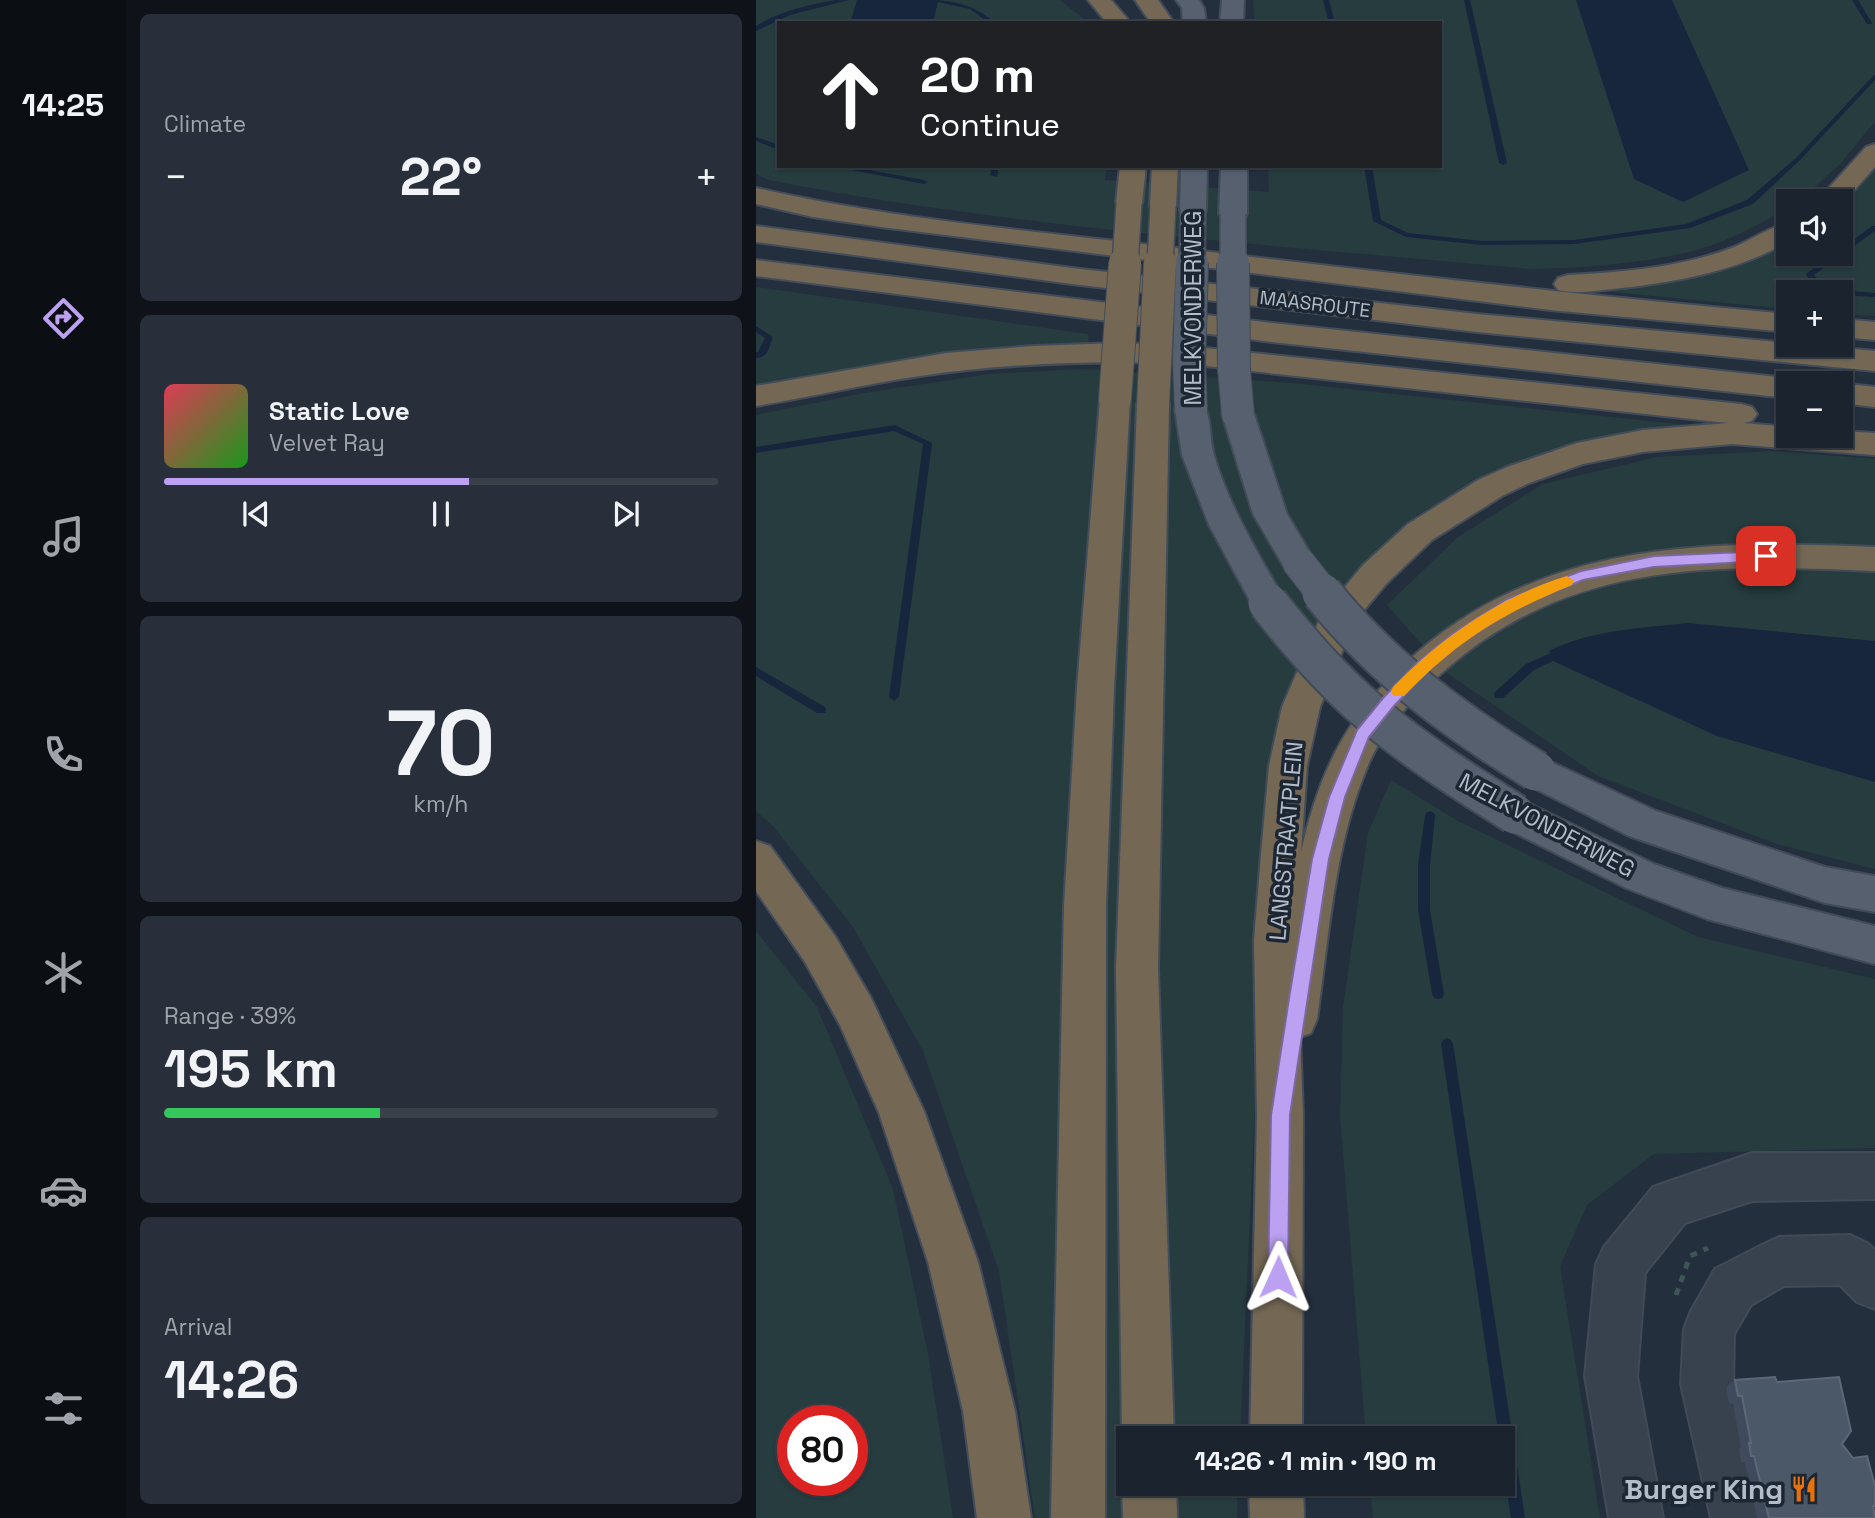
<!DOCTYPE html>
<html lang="en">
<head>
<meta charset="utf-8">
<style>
  :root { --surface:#1b232e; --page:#282f3a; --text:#f1f3f6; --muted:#a0a4aa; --line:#39404a; --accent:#bca0f2 }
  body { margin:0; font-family:"Space Grotesk",sans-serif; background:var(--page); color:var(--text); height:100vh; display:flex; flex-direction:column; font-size:26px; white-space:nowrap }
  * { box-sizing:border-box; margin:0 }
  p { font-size:23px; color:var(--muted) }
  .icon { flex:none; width:38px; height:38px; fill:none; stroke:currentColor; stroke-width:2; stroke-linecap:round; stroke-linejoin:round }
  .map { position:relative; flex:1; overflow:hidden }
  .sheet { display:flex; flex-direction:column; gap:14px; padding:14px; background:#0f1319; width:630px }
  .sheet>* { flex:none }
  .hud { position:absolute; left:21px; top:21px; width:665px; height:147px; border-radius:0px; box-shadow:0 2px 5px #0004,0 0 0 2px var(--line); background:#202124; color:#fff; overflow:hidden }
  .fabs { position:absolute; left:1020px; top:189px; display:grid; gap:14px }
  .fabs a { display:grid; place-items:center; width:77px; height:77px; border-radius:0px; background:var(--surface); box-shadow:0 2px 5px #0004,0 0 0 2px var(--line); font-size:35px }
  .speed { position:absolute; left:21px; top:1405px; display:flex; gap:14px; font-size:35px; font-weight:700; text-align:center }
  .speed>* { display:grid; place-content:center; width:91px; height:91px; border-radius:50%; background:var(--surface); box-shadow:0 2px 5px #0004,0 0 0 2px var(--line); line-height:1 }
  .speed .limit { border:10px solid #d22; background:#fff; color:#111 }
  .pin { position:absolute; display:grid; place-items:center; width:60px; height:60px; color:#fff; margin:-30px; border-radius:14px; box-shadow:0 4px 10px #0006 }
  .me { position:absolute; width:77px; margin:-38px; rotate:1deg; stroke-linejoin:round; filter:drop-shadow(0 0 5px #0008) }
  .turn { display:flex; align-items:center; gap:24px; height:147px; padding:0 28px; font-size:32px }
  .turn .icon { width:91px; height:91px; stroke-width:2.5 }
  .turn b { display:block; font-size:49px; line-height:60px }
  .big { font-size:52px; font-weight:700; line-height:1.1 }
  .sheet .card { flex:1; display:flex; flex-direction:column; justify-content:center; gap:10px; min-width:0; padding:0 24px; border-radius:10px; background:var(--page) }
  .sheet .dial { align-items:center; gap:0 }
  .dial b { font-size:91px; line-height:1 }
  .song { display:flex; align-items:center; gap:21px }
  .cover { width:84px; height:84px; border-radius:10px; background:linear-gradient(135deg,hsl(350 70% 55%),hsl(120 70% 35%)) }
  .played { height:7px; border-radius:4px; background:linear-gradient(90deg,var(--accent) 55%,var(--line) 55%) }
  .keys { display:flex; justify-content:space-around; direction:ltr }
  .heat { display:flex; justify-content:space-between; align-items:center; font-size:38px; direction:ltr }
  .charge { height:10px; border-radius:5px; background:linear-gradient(90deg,#34c759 39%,var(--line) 0) }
  .trip { position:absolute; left:360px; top:1426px; width:399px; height:70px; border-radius:0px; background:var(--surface); box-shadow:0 2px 5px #0004,0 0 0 2px var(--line); font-weight:700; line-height:70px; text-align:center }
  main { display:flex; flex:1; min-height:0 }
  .dock { display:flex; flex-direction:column; width:126px; justify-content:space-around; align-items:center; background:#0b0e12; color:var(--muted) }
  .dock .icon { width:49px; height:49px }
  .dock .current { color:var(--accent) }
  .dock b { font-size:32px; color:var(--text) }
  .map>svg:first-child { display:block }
  .green { fill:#263c3f; fill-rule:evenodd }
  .water { fill:#17263c }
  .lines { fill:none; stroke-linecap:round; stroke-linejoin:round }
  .stream { fill:#17263c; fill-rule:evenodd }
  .minor-casing { stroke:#414a57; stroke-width:4 }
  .major-casing { stroke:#414a57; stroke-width:4 }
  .highway-casing { stroke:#434c59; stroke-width:4 }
  .path { stroke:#3f5557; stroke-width:5; stroke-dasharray:7 7; stroke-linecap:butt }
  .minor { fill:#38414e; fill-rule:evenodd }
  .major { fill:#56606e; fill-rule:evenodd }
  .highway { fill:#746855; fill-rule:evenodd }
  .major-bridge-far2-casing { stroke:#414a57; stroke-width:28; stroke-linecap:butt }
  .major-bridge-far1-casing { stroke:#414a57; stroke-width:34; stroke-linecap:butt }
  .major-bridge-casing { stroke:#414a57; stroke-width:43; stroke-linecap:butt }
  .highway-bridge-far1-casing { stroke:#434c59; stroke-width:28; stroke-linecap:butt }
  .highway-bridge-casing { stroke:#434c59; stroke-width:34; stroke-linecap:butt }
  .major-bridge-far2 { stroke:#56606e; stroke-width:25 }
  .major-bridge-far1 { stroke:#56606e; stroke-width:32 }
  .major-bridge { stroke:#56606e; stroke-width:39 }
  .highway-bridge-far1 { stroke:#746855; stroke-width:25 }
  .highway-bridge { stroke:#746855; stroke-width:32 }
  .wall { fill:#3f4b5c }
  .building { fill:#4b5868; stroke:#5c6777; stroke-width:2 }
  .route { fill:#bca0f2; stroke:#7a689d; stroke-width:2 }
  .slow { fill:#f59e0b }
  .labels { text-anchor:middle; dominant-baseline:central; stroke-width:7; stroke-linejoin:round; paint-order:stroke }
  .far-street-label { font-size:19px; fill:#b4bcc9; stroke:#1d2633 }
  .street-label { font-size:23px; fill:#b4bcc9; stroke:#1d2633 }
  .near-poi-label { font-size:28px; font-weight:bold; fill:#b4bcc9; stroke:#1d2633; text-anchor:end }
</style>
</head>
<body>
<main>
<nav class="dock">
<b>14:25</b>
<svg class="icon current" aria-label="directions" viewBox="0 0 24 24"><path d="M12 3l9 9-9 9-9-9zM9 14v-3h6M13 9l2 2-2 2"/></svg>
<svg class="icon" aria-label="music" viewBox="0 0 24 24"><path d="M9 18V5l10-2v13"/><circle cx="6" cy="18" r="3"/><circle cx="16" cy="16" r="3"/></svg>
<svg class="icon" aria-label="phone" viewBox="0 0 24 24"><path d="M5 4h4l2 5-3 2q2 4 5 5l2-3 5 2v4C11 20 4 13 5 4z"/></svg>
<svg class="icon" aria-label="climate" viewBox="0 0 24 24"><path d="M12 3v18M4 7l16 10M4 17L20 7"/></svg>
<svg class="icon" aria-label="car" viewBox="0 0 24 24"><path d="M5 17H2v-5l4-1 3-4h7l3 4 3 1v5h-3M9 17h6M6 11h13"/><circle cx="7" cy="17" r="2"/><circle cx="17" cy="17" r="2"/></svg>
<svg class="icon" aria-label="filters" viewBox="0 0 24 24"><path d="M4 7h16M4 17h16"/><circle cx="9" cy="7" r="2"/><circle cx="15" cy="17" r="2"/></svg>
</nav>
<section class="sheet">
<div class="card"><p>Climate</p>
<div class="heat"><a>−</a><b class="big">22°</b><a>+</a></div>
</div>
<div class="card">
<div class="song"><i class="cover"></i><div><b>Static Love</b><p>Velvet Ray</p></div></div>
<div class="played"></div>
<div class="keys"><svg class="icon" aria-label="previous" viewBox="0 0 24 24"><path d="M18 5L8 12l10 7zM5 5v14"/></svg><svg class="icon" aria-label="pause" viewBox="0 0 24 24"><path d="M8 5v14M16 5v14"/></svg><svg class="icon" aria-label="next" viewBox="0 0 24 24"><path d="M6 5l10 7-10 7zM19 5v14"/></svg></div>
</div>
<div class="card dial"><b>70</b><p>km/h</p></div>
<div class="card"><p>Range · 39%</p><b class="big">195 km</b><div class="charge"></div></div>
<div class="card"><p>Arrival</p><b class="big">14:26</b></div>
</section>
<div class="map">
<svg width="1119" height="1518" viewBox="0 0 1119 1518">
  <rect width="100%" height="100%" fill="#242f3e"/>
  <g class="green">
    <path d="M0,0H304L333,23H23V166H351L349,180L513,192L512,166H684V23H499L497,0H1119V121L1085,163L1043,201H1032V208C1000,226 966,245 929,253C879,264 825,268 774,269C520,245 264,229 13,180L0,174Z"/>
    <path d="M1119,166V316L1085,314V292H1032V309L835,290L1032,241V254H1085V203L1096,195Z"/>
    <path d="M0,287L332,334L333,346L154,359L0,386Z"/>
    <path d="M326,369L536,383L931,425L823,443L739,471L661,515L597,581L512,816L484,1438H373V1484H482L481,1518H279L243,1271L167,1051L97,927L17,826L0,811V415L108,393L234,374Z"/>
    <path d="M1019,451L1119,459V869L1021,844L842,776L691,673L631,605L702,537L787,484L901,457Z"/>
    <path d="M635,780L702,821L942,937L1119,979V1148L898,1154L831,1205L804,1266L844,1518H617L614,1484H747V1438H610L584,1115L587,1007L612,833Z"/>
    <path d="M0,931L61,1007L137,1189L172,1354L197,1518H0ZM96,1421V1480H37V1421Z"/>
  </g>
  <g class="water">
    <path d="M101,0H176L182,1L177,23H94Z"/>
    <path d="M820,0H916L993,170L927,202L878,179Z"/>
    <path d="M932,623L1119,641V782L961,736L797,661L793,651C834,630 886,628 932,623Z"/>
  </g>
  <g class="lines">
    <g class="stream">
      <path d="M80,0H93L34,15L0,31V26C24,11 52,5 80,0Z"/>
      <path d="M173,0C200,0 219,6 240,23H233L214,9Z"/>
      <path d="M567,0H573L579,23H573Z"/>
      <path d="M708,0H714L751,163L747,165L743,163Z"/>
      <path d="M1096,0H1102L1116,23L1115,24H1111Z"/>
      <path d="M1119,74V80L1044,160L997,204L934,228L818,244L726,245L650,237L617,221L608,166H616L625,220L652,233L726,241L818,240L930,224L991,200L1040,158Z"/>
      <path d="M0,137L23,145V150L0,141Z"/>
      <path d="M75,166H91L168,180L172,182L168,184Z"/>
      <path d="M236,166H243L241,177L234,175Z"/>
      <path d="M1116,226H1119V231L1058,275L1069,289L1119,293V297L1085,295V292H1064L1050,275L1051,273L1078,254H1085V249Z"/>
      <path d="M0,326L17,337C13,347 12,358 0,358V352H2L9,338L0,332Z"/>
      <path d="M139,425L176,443L143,697L138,701L133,697L167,444L138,431L0,453V447Z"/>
      <path d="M795,653L800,657L799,660L778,670L747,698H739L738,695L739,692L770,664Z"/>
      <path d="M0,667L69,707L70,710L69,713H61L0,676Z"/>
      <path d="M674,811L678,813L679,816L674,865V910L688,994L686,998L682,999L678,998L676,994L662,910V865L669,816L670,813Z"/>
      <path d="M691,1038L695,1040L697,1044L769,1518H755L747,1468V1438H743L685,1044L687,1040Z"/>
    </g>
    <g class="minor-casing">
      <g id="minor">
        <path d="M996,1153H1119V1199L996,1201L929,1223L889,1273L881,1376L907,1518H853L829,1376L840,1264L848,1247L897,1187Z"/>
        <path d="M1094,1235L1111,1243L1119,1250V1309L1101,1302L1084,1285L1028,1286L995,1305L978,1334L977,1384L1009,1518H955L925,1384L928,1329L935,1311L959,1269L1006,1245L1023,1237Z"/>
      </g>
    </g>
    <g class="major-casing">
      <g id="major">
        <path d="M420,0H443L448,8L450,23H427L426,8Z"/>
        <path d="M466,0H488L487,23H464Z"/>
        <path d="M425,166H451L450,210L447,216L437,218L427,216L424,210Z"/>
        <path d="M465,166H491V214L487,220L477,222L467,220L463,214Z"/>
        <path d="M435,399L446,402C456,417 453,437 458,455C473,507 504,556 530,603L524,612L512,616L500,612L453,525L426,455L419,409L424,402Z"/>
        <path d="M482,404L493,407L498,414L531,514L560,563L555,572L543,575L531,572L497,514L466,414L471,407Z"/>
        <path d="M780,755L900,811L1069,867L1119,876V912L1069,903L873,836L766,782L761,771L766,760Z"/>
        <path d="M759,797L898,864L966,888L1119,926V964L951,919L870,888L745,826L739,814L745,802Z"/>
      </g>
    </g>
    <g class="highway-casing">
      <g id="highway">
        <path d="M332,0H355L375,23H351Z"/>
        <path d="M379,0H402L418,23H395Z"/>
        <path d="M1119,144V167L1085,205V201H1061L1110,147Z"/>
        <path d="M364,166H390L386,203L382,209L373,211L364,209L360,203Z"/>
        <path d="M396,166H422L420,206L416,212L407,214L398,212L394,206Z"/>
        <path d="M0,188C135,219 275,231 413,247C619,272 825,295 1032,314V332L794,310L125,227L57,217L0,204Z"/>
        <path d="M1032,223V242C979,272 916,283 856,289C838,291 819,294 802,290L798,284L802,278L812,275C866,272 921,268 973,249C993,242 1011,228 1032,223Z"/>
        <path d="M0,226L316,268L721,314L1119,351V371L721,332L316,284L0,242Z"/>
        <path d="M0,260L516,323L1032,378L1044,383H1032V398L516,342L0,276Z"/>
        <path d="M1085,319L1119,322V340L1085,337Z"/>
        <path d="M363,343L421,345L985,404L996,407L1001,414L996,421L988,423L1032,427V436H1085V431L1119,433V455L976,444L887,452L827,464L773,483L746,496L676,540L631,583L598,622L564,707L551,766L545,852C565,764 594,710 663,651C793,540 956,540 1119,547V571C959,564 815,559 688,671C656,700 626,729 610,770C578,848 573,936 561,1019L555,1033L544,1037L547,1115L546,1438H494L501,1115L498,940L505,855L513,766L526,707L565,616L607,565L652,524L722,480L751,467L821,443L887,430L972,423L421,363C335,361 249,363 164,376C109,384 55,397 0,406V386L190,353L277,346Z"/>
        <path d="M1084,383H1085L1119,387V407L1085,403Z"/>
        <path d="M359,389L370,392L374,399L358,688L350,906L349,1518H295L308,906L321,688L344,399L348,392Z"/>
        <path d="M397,394L408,397L413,404L402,968L418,1438H373V1455L366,1438L360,968L381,404L386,397Z"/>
        <path d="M0,841L14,846L79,936L115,998L168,1111L222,1262L259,1411L275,1518H221L207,1411L172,1262L123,1113L84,1025L49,962L0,891Z"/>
        <path d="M373,1468V1484H420L421,1518H367L366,1484Z"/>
        <path d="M493,1484H547L548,1518H494Z"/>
      </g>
    </g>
    <path class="path" d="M920,1295L934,1256L952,1248"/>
    <use href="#minor" class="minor"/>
    <use href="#major" class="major"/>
    <use href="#highway" class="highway"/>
    <g class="major-bridge-far2-casing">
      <g id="major-bridge-far2">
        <path d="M477,214V265"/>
        <path d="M436,265L437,210"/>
      </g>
    </g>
    <g class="major-bridge-far1-casing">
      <g id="major-bridge-far1">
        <path d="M477,263L478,370L482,414"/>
        <path d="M435,409L433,363L436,263"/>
        <path d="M543,563L568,595"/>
      </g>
    </g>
    <g class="major-bridge-casing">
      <g id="major-bridge">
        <path d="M566,593C625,667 700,722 780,771"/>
        <path d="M512,603C542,641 573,677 610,709C656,749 708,782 759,814"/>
      </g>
    </g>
    <g class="highway-bridge-far1-casing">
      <g id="highway-bridge-far1">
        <path d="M369,265L373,203"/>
        <path d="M404,265L407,206"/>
      </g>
    </g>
    <g class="highway-bridge-casing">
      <g id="highway-bridge">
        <path d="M359,399L369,263"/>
        <path d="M397,404L404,263"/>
      </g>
    </g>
    <use href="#major-bridge-far2" class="major-bridge-far2"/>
    <use href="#major-bridge-far1" class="major-bridge-far1"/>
    <use href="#major-bridge" class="major-bridge"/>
    <use href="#highway-bridge-far1" class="highway-bridge-far1"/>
    <use href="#highway-bridge" class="highway-bridge"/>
  </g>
  <path class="wall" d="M979,1380L1021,1382L1086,1444L1119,1486V1507L1118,1508L1119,1518H1001L989,1462H985L983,1449L985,1448L977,1404L973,1403L970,1387Z"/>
  <path class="building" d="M1019,1377L1021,1382L1083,1377L1095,1431L1086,1444L1097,1458L1111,1456L1119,1486V1506H1117L1119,1518H1013L998,1456H995L993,1443H995L986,1396H982L979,1380Z"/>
  <path class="route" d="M1010,551L1017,556L1010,561L898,567L827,580L762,607L707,642L674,669L638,706L613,737L589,797L573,859L534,1115L532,1277L529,1284L522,1287L515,1284L512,1277L515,1115L534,992L556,859L573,797L601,730L627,698L664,660L696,634L751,599L825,571L898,556Z"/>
  <path class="slow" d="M811,576L818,581L816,585C745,614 701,641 648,696H637L635,691L637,687C686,637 743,597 811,576Z"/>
  <defs>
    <g id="restaurant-bare" transform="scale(2.1)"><path d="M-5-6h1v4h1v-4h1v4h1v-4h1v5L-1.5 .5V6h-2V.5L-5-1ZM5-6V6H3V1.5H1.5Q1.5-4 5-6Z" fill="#e8710a" stroke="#1d2633" stroke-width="2.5" paint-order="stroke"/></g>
  </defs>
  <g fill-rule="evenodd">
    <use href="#restaurant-bare" x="1048" y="1489"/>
  </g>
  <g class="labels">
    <g class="far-street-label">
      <text transform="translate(559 304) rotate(7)">MAASROUTE</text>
    </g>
    <g class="street-label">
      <text transform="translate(437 308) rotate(-90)">MELKVONDERWEG</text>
      <text transform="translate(791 825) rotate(28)">MELKVONDERWEG</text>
      <text transform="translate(530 841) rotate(-85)">LANGSTRAATPLEIN</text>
    </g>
    <g class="near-poi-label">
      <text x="1027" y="1489">Burger King</text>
    </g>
  </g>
</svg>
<div class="fabs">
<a><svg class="icon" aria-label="sound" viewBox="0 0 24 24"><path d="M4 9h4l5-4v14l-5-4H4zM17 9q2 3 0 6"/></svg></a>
<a>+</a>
<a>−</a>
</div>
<div class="speed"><div class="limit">80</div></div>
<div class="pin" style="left:1010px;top:556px;background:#d93025"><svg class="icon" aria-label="arrive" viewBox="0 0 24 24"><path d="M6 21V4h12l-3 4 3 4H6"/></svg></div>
<svg class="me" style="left:522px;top:1277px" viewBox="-20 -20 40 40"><path d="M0-17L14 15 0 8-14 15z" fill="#bca0f2" stroke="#fff" stroke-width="4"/></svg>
<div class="trip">14:26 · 1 min · 190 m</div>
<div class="hud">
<div class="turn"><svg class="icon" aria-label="ahead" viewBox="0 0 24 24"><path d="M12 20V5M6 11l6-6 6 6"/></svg><div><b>20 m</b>Continue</div></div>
</div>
</div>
</main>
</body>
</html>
